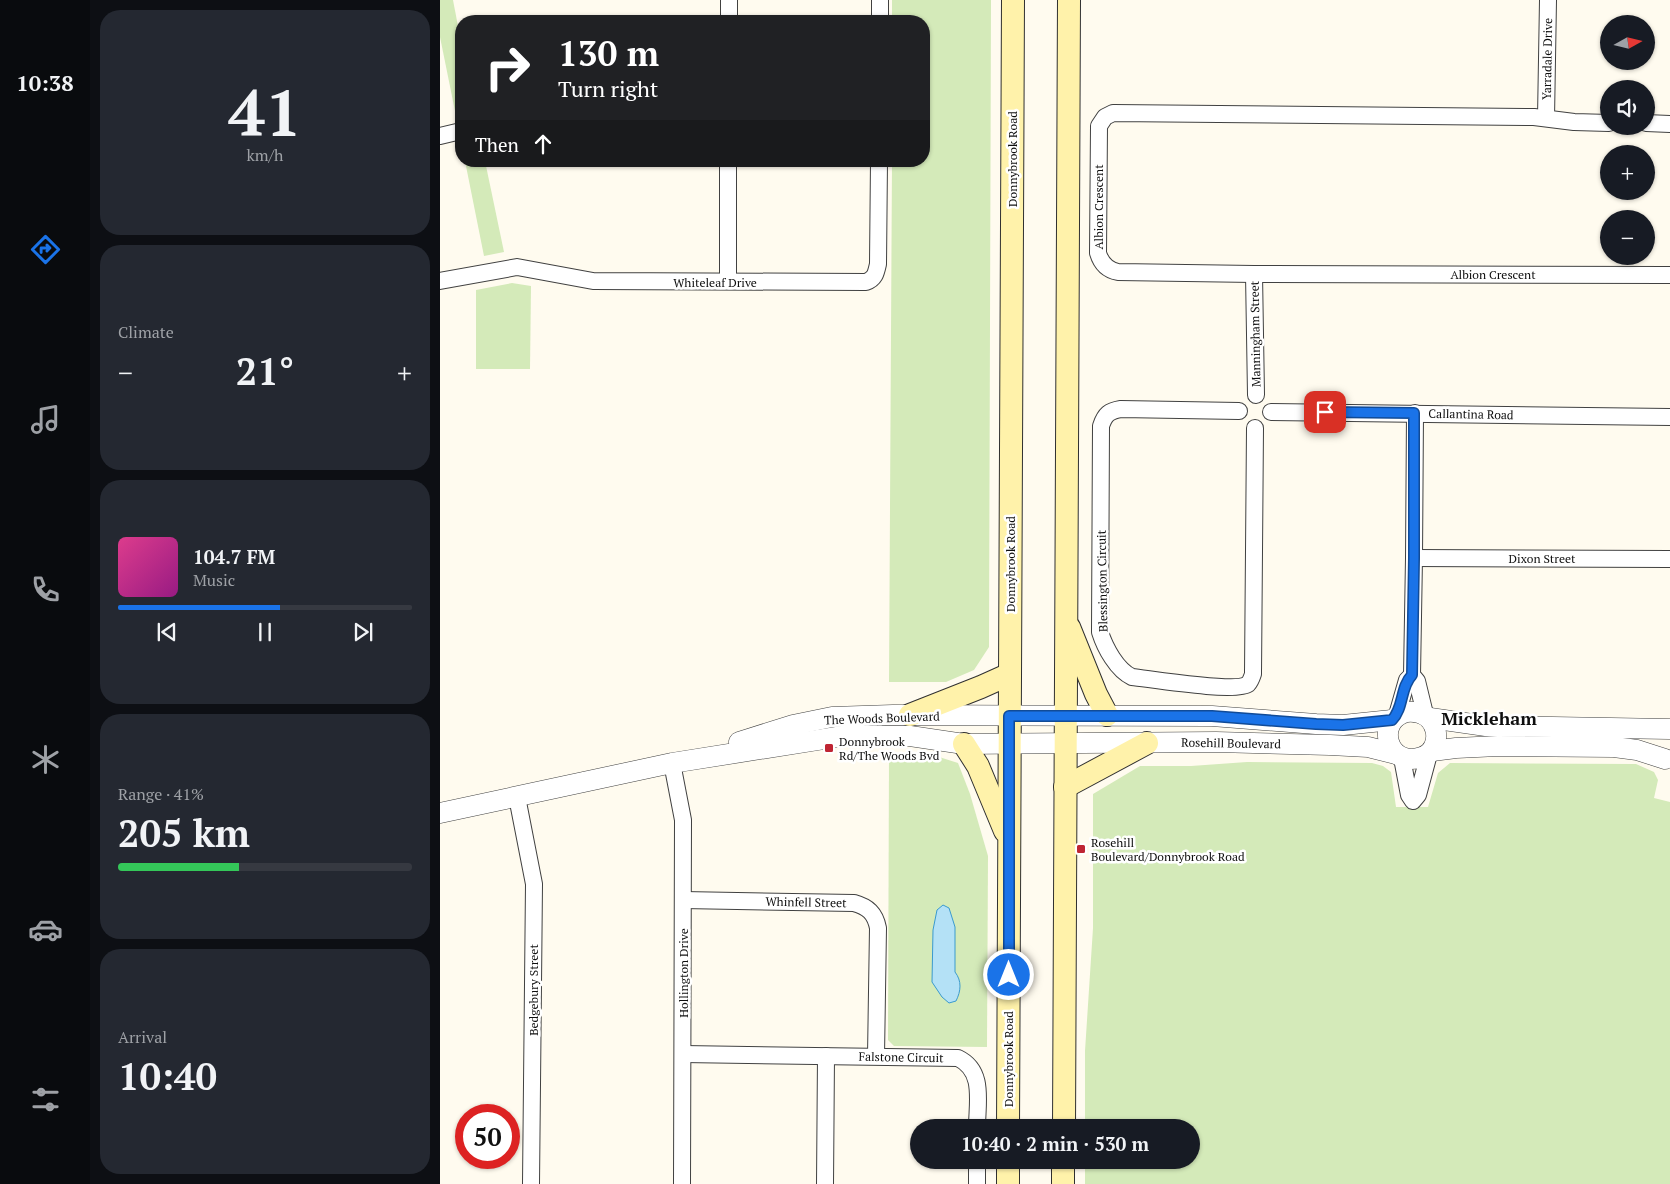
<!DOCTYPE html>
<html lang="en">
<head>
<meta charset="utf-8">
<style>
  :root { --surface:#171b24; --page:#242831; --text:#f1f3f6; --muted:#9ea1a6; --line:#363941; --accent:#1a73e8 }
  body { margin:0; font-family:"PT Serif",serif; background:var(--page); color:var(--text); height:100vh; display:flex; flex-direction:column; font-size:19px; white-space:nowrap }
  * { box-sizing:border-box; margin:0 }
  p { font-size:16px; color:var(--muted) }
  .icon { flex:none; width:28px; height:28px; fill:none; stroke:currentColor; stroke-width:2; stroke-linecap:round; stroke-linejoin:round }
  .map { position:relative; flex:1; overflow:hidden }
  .side { display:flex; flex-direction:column; gap:10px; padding:10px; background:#0d0f14; width:350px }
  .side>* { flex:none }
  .guide { position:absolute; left:15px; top:15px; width:475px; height:152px; border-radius:20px; box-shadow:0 1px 4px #0004; background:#202124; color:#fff; overflow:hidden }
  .needle { width:32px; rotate:82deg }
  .tools { position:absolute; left:1160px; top:15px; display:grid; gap:10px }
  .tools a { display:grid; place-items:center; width:55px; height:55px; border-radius:50%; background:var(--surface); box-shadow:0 1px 4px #0004; font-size:25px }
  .speed { position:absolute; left:15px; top:1104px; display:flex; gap:10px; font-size:25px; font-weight:700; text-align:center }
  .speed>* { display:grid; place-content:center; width:65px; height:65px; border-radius:50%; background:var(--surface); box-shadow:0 1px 4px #0004; line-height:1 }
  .speed .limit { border:8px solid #d22; background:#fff; color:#111 }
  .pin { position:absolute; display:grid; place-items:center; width:42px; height:42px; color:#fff; margin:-21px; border-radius:10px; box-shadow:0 2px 8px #0006 }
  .me { position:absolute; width:55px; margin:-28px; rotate:0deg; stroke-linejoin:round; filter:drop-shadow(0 0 4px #0008) }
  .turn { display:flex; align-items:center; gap:18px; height:105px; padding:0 20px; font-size:22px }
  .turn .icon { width:65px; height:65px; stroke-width:2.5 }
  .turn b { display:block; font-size:35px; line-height:42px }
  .then { display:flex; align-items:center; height:48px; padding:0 20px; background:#0003; gap:10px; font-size:19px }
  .big { font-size:38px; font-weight:800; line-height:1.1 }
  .side .widget { flex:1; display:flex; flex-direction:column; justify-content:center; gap:8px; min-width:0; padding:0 18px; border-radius:20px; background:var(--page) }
  .side .dial { align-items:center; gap:0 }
  .dial b { font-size:65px; line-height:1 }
  .song { display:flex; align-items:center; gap:15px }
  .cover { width:60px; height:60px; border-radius:8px; background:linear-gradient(135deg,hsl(330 70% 55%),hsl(310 70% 35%)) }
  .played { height:5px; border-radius:2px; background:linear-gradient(90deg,var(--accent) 55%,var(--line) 55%) }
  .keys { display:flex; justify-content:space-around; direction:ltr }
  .heat { display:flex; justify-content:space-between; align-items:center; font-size:28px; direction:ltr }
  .charge { height:8px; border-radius:4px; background:linear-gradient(90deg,#34c759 41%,var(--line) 0) }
  .trip { position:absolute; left:470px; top:1119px; width:290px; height:50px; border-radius:25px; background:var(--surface); box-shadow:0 1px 4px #0004; font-weight:800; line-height:50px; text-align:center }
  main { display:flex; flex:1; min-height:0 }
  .dock { display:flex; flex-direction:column; width:90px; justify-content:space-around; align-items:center; background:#090b0e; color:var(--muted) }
  .dock .icon { width:35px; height:35px }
  .dock .selected { color:var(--accent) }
  .dock b { font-size:22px; color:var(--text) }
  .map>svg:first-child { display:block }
  .green { fill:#d4eab9 }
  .water { fill:#b4e1f6; stroke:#3a9ace }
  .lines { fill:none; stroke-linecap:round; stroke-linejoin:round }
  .minor-casing { stroke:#414141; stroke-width:18 }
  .tertiary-casing { stroke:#414141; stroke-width:21 }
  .secondary-casing { stroke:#303030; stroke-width:24 }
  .minor { stroke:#fff; stroke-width:16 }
  .tertiary { stroke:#fff; stroke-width:20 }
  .secondary { stroke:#fff2aa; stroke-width:22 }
  .route-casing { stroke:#114b97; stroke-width:12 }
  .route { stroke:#1a73e8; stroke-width:9 }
  .poi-dot { fill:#bf2533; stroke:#fff; stroke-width:2 }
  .labels { text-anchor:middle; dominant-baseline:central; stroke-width:5; stroke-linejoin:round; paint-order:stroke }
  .street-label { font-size:12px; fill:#0e0e0e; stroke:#fff }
  .poi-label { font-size:12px; fill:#0e0e0e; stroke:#fff; text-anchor:start }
  .district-label { font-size:18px; font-weight:bold; fill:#0e0e0e; stroke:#fff }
</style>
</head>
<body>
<main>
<nav class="dock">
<b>10:38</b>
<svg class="icon selected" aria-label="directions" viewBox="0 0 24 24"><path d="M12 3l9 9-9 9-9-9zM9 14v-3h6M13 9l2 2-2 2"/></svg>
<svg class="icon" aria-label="music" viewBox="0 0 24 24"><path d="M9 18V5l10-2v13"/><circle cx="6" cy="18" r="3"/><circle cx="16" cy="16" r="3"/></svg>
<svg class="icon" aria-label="phone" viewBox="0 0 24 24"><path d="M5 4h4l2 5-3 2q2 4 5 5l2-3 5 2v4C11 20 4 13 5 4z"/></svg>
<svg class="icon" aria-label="climate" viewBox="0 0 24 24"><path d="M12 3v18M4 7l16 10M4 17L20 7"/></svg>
<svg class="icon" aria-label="car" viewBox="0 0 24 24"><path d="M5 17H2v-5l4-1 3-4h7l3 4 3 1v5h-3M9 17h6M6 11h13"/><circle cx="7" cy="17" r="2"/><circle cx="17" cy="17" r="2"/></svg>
<svg class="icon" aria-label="filters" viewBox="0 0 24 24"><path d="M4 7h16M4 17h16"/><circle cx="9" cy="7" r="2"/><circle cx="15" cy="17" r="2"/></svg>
</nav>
<section class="side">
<div class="widget dial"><b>41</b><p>km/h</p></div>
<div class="widget"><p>Climate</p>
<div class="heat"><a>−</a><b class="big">21°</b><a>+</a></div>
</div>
<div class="widget">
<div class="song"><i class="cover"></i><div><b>104.7 FM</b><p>Music</p></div></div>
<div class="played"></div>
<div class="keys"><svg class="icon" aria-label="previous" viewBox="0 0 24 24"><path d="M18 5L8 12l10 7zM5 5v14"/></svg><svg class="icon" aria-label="pause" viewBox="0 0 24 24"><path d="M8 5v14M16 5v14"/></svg><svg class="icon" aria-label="next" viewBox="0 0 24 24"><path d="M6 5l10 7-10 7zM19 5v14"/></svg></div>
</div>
<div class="widget"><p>Range · 41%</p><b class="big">205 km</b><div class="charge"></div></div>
<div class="widget"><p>Arrival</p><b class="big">10:40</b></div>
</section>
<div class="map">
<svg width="1230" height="1184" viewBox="0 0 1230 1184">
  <rect width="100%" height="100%" fill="#fffbef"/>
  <g class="green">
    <path d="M0,0H13L21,42V115L16,116L0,37Z"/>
    <path d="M452,0H551L549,647L534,670L506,682H449L452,161H484V21H452Z"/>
    <path d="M25,161H45L64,252L44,256Z"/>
    <path d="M72,283L91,286L90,369H36V290Z"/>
    <path d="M449,756H496L518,763L530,794L548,856L547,1047L454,1046L448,1040Z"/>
    <path d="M807,762L932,763L943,766L951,772L956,807H988L998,773L1010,763L1196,764L1214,772L1218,780L1214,798L1230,802V1184H645V1160H751V1128L645,1127V1051L653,928V794L700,766H751Z"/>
  </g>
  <path class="water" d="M503,905L509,908L515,927V972C522,981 521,991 516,1001L509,1003L502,997L492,982L493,930L497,910Z"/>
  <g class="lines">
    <g class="minor-casing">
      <g id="minor">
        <path d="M289,21V0"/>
        <path d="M440,21V0"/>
        <path d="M1106,118L1108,0"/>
        <path d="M1169,123L1134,122L1094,117L673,113L665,117L659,126L658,253C661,263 667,270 678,272L814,274L1230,275"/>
        <path d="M1206,123L1230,124"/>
        <path d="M0,136L21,131"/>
        <path d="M814,274L816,395"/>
        <path d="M0,281L77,267L153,281L426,282C435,279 436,273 438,264L439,161"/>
        <path d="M288,281V161"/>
        <path d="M799,411L681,409C669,411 665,414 661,426L660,632C665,648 677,670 692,677C711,679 796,693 808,684C810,682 812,677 813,674L815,428"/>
        <path d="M831,412L1230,417"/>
        <path d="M975,413L974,558L972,675L977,681L985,714"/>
        <path d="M974,558L1230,559"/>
        <path d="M957,715L967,680L972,675"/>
        <path d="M962,758L969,795L973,801L978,795L989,754"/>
        <path d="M232,763L243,820L242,1184"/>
        <path d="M77,797L94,884L91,1184"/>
        <path d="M243,900L414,903C428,907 435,913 438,928L436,1056"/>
        <path d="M243,1054L518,1058C545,1071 537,1102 537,1128"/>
        <path d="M385,1184L386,1056"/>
        <path d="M537,1184V1160"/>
      </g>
    </g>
    <g class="tertiary-casing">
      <g id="tertiary">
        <path d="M967,712C1000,709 1005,749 982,757C947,769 934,720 967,712Z"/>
        <path d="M990,718L1046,726L1229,729"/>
        <path d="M299,742L353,725L392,717L453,715L772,716L876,724L903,725L952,720"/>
        <path d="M992,751L1016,748L1058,746L1174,747L1197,750L1225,759"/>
        <path d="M0,813L232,763L403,736H470L524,744L776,742L890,745L928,747L956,754"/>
      </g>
    </g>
    <g class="secondary-casing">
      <g id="secondary">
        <path d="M629,627L656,694L667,715"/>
        <path d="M470,715L541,687L570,674"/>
        <path d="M524,744L538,766L565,831"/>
        <path d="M625,787L707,743"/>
        <path d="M568,1128L573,0"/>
        <path d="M624,1128L629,0"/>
        <path d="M568,1184V1160"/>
        <path d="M623,1184V1160"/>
      </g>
    </g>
    <use href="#minor" class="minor"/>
    <use href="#tertiary" class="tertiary"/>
    <use href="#secondary" class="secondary"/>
  </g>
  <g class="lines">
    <g class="route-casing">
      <path id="route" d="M569,975V716H772L876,724L903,725L952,720C964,708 960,687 972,675L974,558V413L885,412"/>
    </g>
    <use href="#route" class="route"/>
  </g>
  <g class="poi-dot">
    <rect x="384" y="743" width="10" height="10" rx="2.5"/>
    <rect x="636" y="844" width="10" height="10" rx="2.5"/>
  </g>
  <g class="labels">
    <g class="street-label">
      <text transform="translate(1107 59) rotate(-89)">Yarradale Drive</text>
      <text transform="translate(572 159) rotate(-90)">Donnybrook Road</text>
      <text transform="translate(658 207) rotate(-90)">Albion Crescent</text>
      <text x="1053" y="274">Albion Crescent</text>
      <text x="275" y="282">Whiteleaf Drive</text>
      <text transform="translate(815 334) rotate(-91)">Manningham Street</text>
      <text transform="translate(1031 414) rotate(1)">Callantina Road</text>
      <text x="1102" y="558">Dixon Street</text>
      <text transform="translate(570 564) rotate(-90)">Donnybrook Road</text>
      <text transform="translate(662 581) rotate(-91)">Blessington Circuit</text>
      <text transform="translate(442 718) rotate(-2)">The Woods Boulevard</text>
      <text transform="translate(791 743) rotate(1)">Rosehill Boulevard</text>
      <text transform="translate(366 902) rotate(1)">Whinfell Street</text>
      <text transform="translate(243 973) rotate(-90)">Hollington Drive</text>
      <text transform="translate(93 990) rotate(-90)">Bedgebury Street</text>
      <text transform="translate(461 1057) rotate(1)">Falstone Circuit</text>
      <text transform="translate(568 1059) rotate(-90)">Donnybrook Road</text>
    </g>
    <g class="poi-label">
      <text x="399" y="741">Donnybrook<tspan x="399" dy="14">Rd/The Woods Bvd</tspan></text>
      <text x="651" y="842">Rosehill<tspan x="651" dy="14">Boulevard/Donnybrook Road</tspan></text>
    </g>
    <g class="district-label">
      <text x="1049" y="718">Mickleham</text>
    </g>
  </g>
</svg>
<div class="tools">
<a><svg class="needle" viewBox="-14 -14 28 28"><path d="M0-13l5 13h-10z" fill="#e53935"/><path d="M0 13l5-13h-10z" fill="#9ea1a6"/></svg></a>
<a><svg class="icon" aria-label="sound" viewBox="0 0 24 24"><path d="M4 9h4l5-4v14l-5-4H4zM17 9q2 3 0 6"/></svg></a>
<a>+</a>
<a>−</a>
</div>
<div class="speed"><div class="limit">50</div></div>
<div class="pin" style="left:885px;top:412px;background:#d93025"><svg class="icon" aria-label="arrive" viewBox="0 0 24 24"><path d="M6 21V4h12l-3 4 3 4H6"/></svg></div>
<svg class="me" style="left:569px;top:975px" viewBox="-20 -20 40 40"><circle r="17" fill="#1a73e8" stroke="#fff" stroke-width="3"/><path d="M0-11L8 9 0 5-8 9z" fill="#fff"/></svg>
<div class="trip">10:40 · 2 min · 530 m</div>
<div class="guide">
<div class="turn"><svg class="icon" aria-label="right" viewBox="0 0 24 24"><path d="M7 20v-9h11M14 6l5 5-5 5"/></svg><div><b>130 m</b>Turn right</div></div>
<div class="then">Then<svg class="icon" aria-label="ahead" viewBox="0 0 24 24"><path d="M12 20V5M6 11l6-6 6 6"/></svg></div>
</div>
</div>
</main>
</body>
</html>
